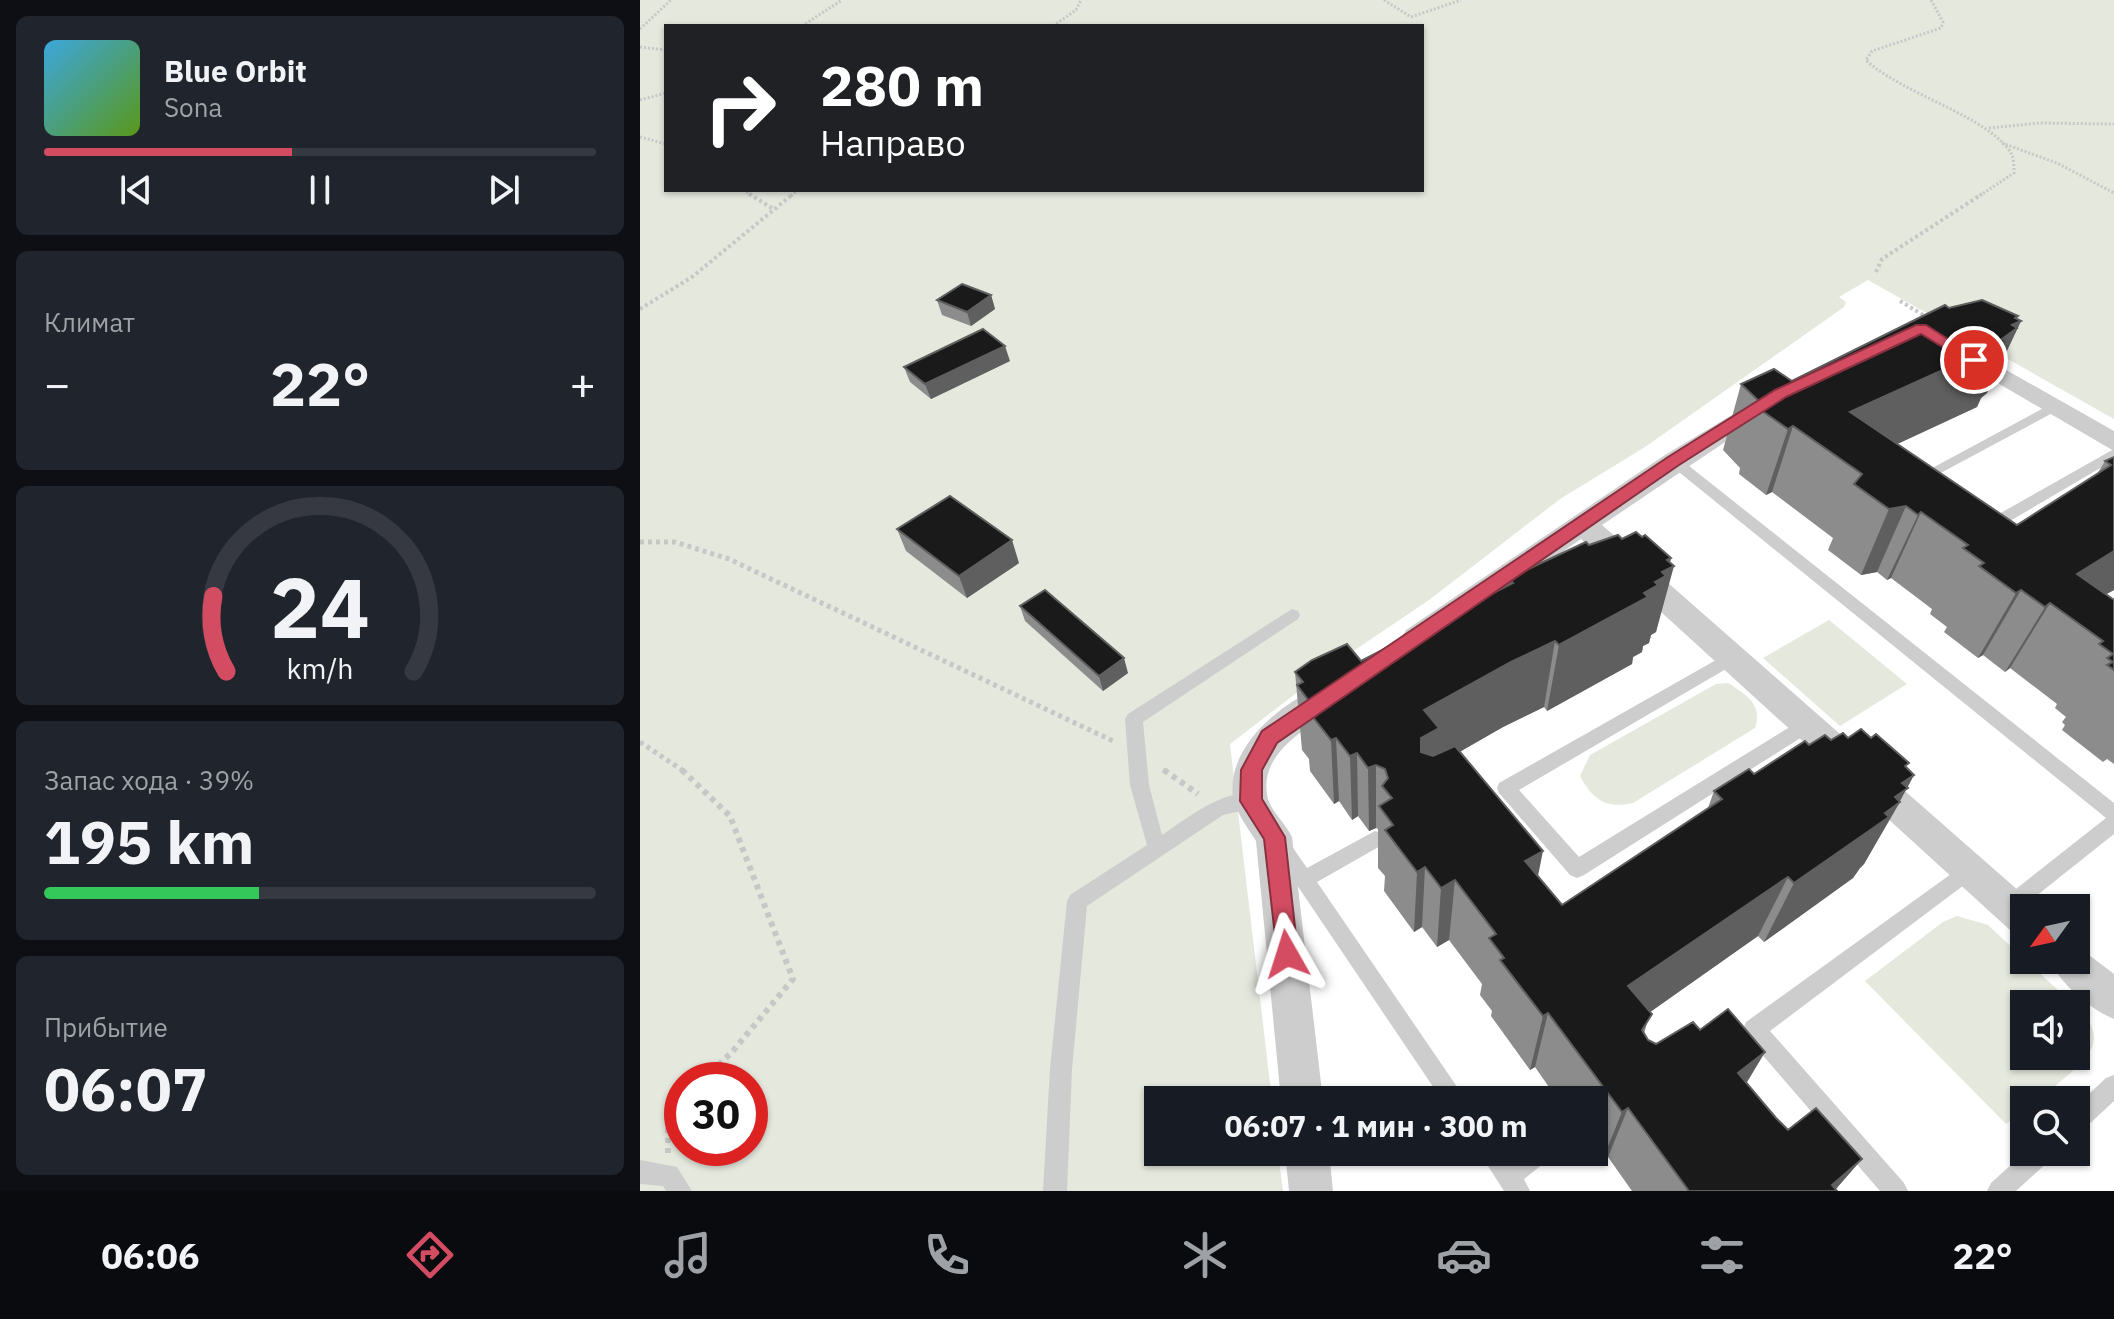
<!DOCTYPE html>
<html lang="ru">
<head>
<meta charset="utf-8">
<style>
  :root { --surface:#171b24; --page:#20242c; --text:#f1f3f6; --muted:#9ea1a6; --line:#363941; --accent:#d34c62 }
  body { margin:0; font-family:"IBM Plex Sans",sans-serif; background:var(--page); color:var(--text); height:100vh; display:flex; flex-direction:column; font-size:30px; white-space:nowrap }
  * { box-sizing:border-box; margin:0 }
  p { font-size:26px; color:var(--muted) }
  .icon { flex:none; width:44px; height:44px; fill:none; stroke:currentColor; stroke-width:2; stroke-linecap:round; stroke-linejoin:round }
  .map { position:relative; flex:1; overflow:hidden }
  .panel { display:flex; flex-direction:column; gap:16px; padding:16px; background:#0d0f14; width:640px }
  .panel>* { flex:none }
  .hud { position:absolute; left:24px; top:24px; width:760px; height:168px; border-radius:0px; box-shadow:0 2px 6px #0004; background:#202124; color:#fff; overflow:hidden }
  .needle { width:52px; rotate:237deg }
  .buttons { position:absolute; left:1370px; top:894px; display:grid; gap:16px }
  .buttons a { display:grid; place-items:center; width:80px; height:80px; border-radius:0px; background:var(--surface); box-shadow:0 2px 6px #0004; font-size:40px }
  .speed { position:absolute; left:24px; top:1062px; display:flex; gap:16px; font-size:40px; font-weight:700; text-align:center }
  .speed>* { display:grid; place-content:center; width:104px; height:104px; border-radius:50%; background:var(--surface); box-shadow:0 2px 6px #0004; line-height:1 }
  .speed .limit { border:12px solid #d22; background:#fff; color:#111 }
  .pin { position:absolute; display:grid; place-items:center; width:68px; height:68px; color:#fff; margin:-34px; border:4px solid #fff; border-radius:50%; box-shadow:0 2px 8px #0007 }
  .me { position:absolute; width:88px; margin:-44px; rotate:354deg; stroke-linejoin:round; filter:drop-shadow(0 0 6px #0008) }
  .turn { display:flex; align-items:center; gap:28px; height:168px; padding:0 24px; font-size:36px }
  .turn .icon { width:104px; height:104px; stroke-width:2.5 }
  .turn b { display:block; font-size:56px; line-height:68px }
  .big { font-size:60px; font-weight:700; line-height:1.1 }
  .panel .tile { flex:1; display:flex; flex-direction:column; justify-content:center; gap:12px; min-width:0; padding:0 28px; border-radius:12px; background:var(--page) }
  .panel .dial { align-items:center; gap:0 }
  .dial svg { height:208px; overflow:visible; fill:none; stroke:var(--line); stroke-width:7; stroke-linecap:round; text-anchor:middle }
  .dial text { fill:var(--text); stroke:none }
  .song { display:flex; align-items:center; gap:24px }
  .cover { width:96px; height:96px; border-radius:12px; background:linear-gradient(135deg,hsl(200 70% 55%),hsl(90 70% 35%)) }
  .played { height:8px; border-radius:4px; background:linear-gradient(90deg,var(--accent) 45%,var(--line) 45%) }
  .keys { display:flex; justify-content:space-around; direction:ltr }
  .heat { display:flex; justify-content:space-between; align-items:center; font-size:44px; direction:ltr }
  .charge { height:12px; border-radius:6px; background:linear-gradient(90deg,#34c759 39%,var(--line) 0) }
  .trip { position:absolute; left:504px; top:1086px; width:464px; height:80px; border-radius:0px; background:var(--surface); box-shadow:0 2px 6px #0004; font-weight:700; line-height:80px; text-align:center }
  .menu { display:flex; height:128px; justify-content:space-around; align-items:center; background:#090b0e; color:var(--muted) }
  .menu .icon { width:56px; height:56px }
  .menu .current { color:var(--accent) }
  .menu b { font-size:36px; color:var(--text) }
  main { display:flex; flex:1; min-height:0 }
  .map>svg:first-child { display:block }
  .green { fill:#e4e8dd; fill-rule:evenodd }
  .lines { fill:none; stroke-linecap:round; stroke-linejoin:round }
  .path-far3 { stroke:#c7c7c7; stroke-width:3; stroke-dasharray:2 2; stroke-linecap:butt }
  .path-far2 { stroke:#c7c7c7; stroke-width:4; stroke-dasharray:3 3; stroke-linecap:butt }
  .path-far1 { stroke:#c7c7c7; stroke-width:5; stroke-dasharray:4 4; stroke-linecap:butt }
  .path { stroke:#c7c7c7; stroke-width:6; stroke-dasharray:5 5; stroke-linecap:butt }
  .service { fill:#cdcdcd; fill-rule:evenodd }
  .minor { fill:#cdcdcd; fill-rule:evenodd }
  .wall { fill:#8c8c8c }
  .shaded-wall { fill:#5f5f5f }
  .building { fill:#1a1a1a; stroke:#5f5f5f; stroke-width:2 }
  .route { fill:#d34c62; stroke:#893140; stroke-width:2 }
</style>
</head>
<body>
<main>
<section class="panel">
<div class="tile">
<div class="song"><i class="cover"></i><div><b>Blue Orbit</b><p>Sona</p></div></div>
<div class="played"></div>
<div class="keys"><svg class="icon" aria-label="previous" viewBox="0 0 24 24"><path d="M18 5L8 12l10 7zM5 5v14"/></svg><svg class="icon" aria-label="pause" viewBox="0 0 24 24"><path d="M8 5v14M16 5v14"/></svg><svg class="icon" aria-label="next" viewBox="0 0 24 24"><path d="M6 5l10 7-10 7zM19 5v14"/></svg></div>
</div>
<div class="tile"><p>Климат</p>
<div class="heat"><a>−</a><b class="big">22°</b><a>+</a></div>
</div>
<div class="tile dial"><svg viewBox="0 0 100 80">
<path d="M14 69A42 42 0 1 1 86 69"/>
<path d="M14 69A42 42 0 0 1 9 40" stroke="#d34c62"/>
<text x="50" y="56" font-size="32" font-weight="700">24</text>
<text x="50" y="72" font-size="11">km/h</text>
</svg></div>
<div class="tile"><p>Запас хода · 39%</p><b class="big">195 km</b><div class="charge"></div></div>
<div class="tile"><p>Прибытие</p><b class="big">06:07</b></div>
</section>
<div class="map">
<svg width="1474" height="1191" viewBox="0 0 1474 1191">
  <rect width="100%" height="100%" fill="#fff"/>
  <g class="green">
    <path d="M0,0H1474V419L1228,280L1199,297L1206,302L1204,307L1005,447L920,499L789,600L697,662L590,744L632,1100H518V1152H638L643,1191H0ZM26,26H782V190H26ZM42,1080H110V1148H42Z"/>
    <path d="M1189,620L1267,684L1200,726L1123,658Z"/>
    <path d="M1088,683C1107,695 1123,705 1115,728L993,803C966,809 953,800 940,776L950,755L1076,684Z"/>
    <path d="M1317,916L1348,925L1433,1004H1384V1056H1436V1007C1470,1038 1450,1057 1421,1081C1409,1091 1401,1100 1384,1100V1110L1366,1124L1225,981L1303,922Z"/>
  </g>
  <g class="lines">
    <g class="path-far3">
      <path d="M744,0L771,17L821,0"/>
      <path d="M1291,0L1303,22L1301,28L1232,51L1226,60C1261,94 1352,117 1372,155C1374,160 1374,167 1374,173L1339,196"/>
      <path d="M162,26L202,0"/>
      <path d="M413,26L436,10L441,0"/>
      <path d="M0,29L31,0"/>
      <path d="M0,47L26,50"/>
      <path d="M0,100L26,93"/>
      <path d="M1349,128L1400,123L1474,124"/>
      <path d="M0,137L26,144"/>
      <path d="M1362,143L1417,163L1474,193"/>
      <path d="M103,190L113,196"/>
      <path d="M151,196L158,190"/>
    </g>
    <g class="path-far2">
      <path d="M109,194L132,208"/>
      <path d="M1236,272L1242,259L1342,194"/>
      <path d="M1260,301L1290,319"/>
      <path d="M0,309L52,277L153,194"/>
    </g>
    <g class="path-far1">
      <path d="M0,542H35L89,559L473,741"/>
      <path d="M0,742L45,772"/>
      <path d="M523,770L527,772"/>
    </g>
    <g class="path">
      <path d="M42,770L90,816L153,979L92,1052L63,1080"/>
      <path d="M524,770L558,794"/>
      <path d="M28,1153V1114L42,1100"/>
    </g>
    <g class="service">
      <path d="M1413,403L1418,404V410L1282,483L1277,485L1270,480Z"/>
      <path d="M1474,449V460L1353,531H1343L1340,527L1343,523Z"/>
      <path d="M1034,456L1039,458L1474,803V834L1376,912L1369,915L1362,912L1359,906L1362,900L1466,818L1029,464L1027,461L1029,458Z"/>
      <path d="M652,609L658,611L660,615L658,619L503,722L509,785L522,835C546,819 588,785 618,795L620,801L618,807L583,815L447,906L432,1069L427,1191H403L410,1069L427,901L430,895L507,845L490,785L485,719L488,714Z"/>
      <path d="M1092,651L1098,652L1100,657L1098,662L879,790L939,857L1161,720L1167,718L1173,720L1176,725L1173,730L944,875L937,878L930,875L859,793L857,788L859,783Z"/>
      <path d="M735,831L742,833L745,839L742,845L677,882L826,1100H802L634,851L637,845L644,843L651,845L667,868Z"/>
      <path d="M1329,861L1336,864L1339,870L1336,876L1130,1031L1264,1183L1268,1191H1240L1106,1036L1103,1029L1106,1022Z"/>
      <path d="M1474,1075V1101L1444,1129L1436,1132V1106L1466,1078Z"/>
      <path d="M839,1152H865L871,1160L881,1152H912L908,1160L884,1179L890,1191H864Z"/>
      <path d="M1385,1152H1414L1410,1160L1376,1191H1347L1351,1183Z"/>
      <path d="M0,1160L37,1167L52,1191H26L23,1186L0,1184Z"/>
    </g>
    <g class="minor">
      <path d="M1322,345L1474,431V451L1313,357L1310,352Z"/>
      <path d="M1122,397L1135,405L1131,411L962,525L1397,907L1384,908V936L1371,931L941,539L788,646L777,650L766,646L761,638L766,630L1025,455Z"/>
      <path d="M691,683L702,687L707,696L702,705C671,726 616,752 628,799C632,812 646,824 652,837L683,1100H641L616,841C608,828 596,813 593,797C586,744 646,698 691,683Z"/>
      <path d="M1436,945L1474,974V1019C1450,1009 1420,984 1410,960H1436Z"/>
      <path d="M645,1152H689L693,1191H649Z"/>
    </g>
  </g>
  <g class="wall">
    <path d="M351,295L355,309L331,326L302,315L297,300Z"/>
    <path d="M1309,308L1377,319L1381,321L1347,393L1341,398L1337,407L1257,444L1377,525L1457,474L1465,461L1474,457V590L1466,594L1474,600V764L1467,759L1463,762L1422,730L1425,725L1422,722L1426,717L1415,708L1417,704L1370,668L1365,672L1343,655L1338,658L1304,632L1307,627L1290,614L1292,609L1251,578L1247,580L1237,572L1221,575L1188,550L1193,538L1132,492L1126,495L1099,474L1100,468L1083,450L1101,384L1152,381Z"/>
    <path d="M370,361L291,399L270,382L264,367Z"/>
    <path d="M257,529L379,563L327,598L266,551Z"/>
    <path d="M1002,537L1031,558L1016,632L1011,635L1009,643L1003,646L1002,652L993,657L992,664L907,711L904,707L863,727L819,752L898,876L922,905L1068,808L1074,791L1114,774L1169,745L1208,738L1266,768L1274,775L1224,864L1220,868L1213,878L1124,942L1118,936L1010,1012L1004,1034L1008,1040L1016,1044L1060,1030L1125,1052L1106,1083L1136,1118L1148,1130L1222,1159L1196,1189L1197,1191H992L968,1157L962,1161L954,1150V1100H918L895,1067L890,1070L851,1016L852,1011L840,995L842,984L809,940L797,947L782,927L774,932L744,891L745,876L738,868V829L736,828L729,831L718,816L712,820L699,801L694,804L670,771L669,759L662,750L655,672L721,661L868,586L869,579L949,545L982,539Z"/>
    <path d="M380,606L488,673L463,691L385,621Z"/>
  </g>
  <g class="shaded-wall">
    <path d="M351,295L355,309L331,326L327,312Z"/>
    <path d="M1378,316L1375,324L1381,321L1347,393L1341,398L1337,407L1210,466V412Z"/>
    <path d="M365,346L370,361L291,399L285,384Z"/>
    <path d="M1153,426L1132,492L1126,495L1148,429Z"/>
    <path d="M1266,506L1237,572L1221,575L1249,509Z"/>
    <path d="M1281,512L1251,578L1247,580L1278,515Z"/>
    <path d="M372,540L379,563L327,598L319,576Z"/>
    <path d="M1474,551V590L1463,596L1437,574Z"/>
    <path d="M1031,558L1028,569L1034,566L1016,632L1011,635L1009,643L1003,646L1002,652L993,657L992,664L907,711L919,645L1004,593L1015,582L1027,560Z"/>
    <path d="M1381,590L1343,655L1338,658L1376,593Z"/>
    <path d="M1410,603L1370,668L1365,672L1405,607Z"/>
    <path d="M915,641L904,707L863,727L797,765L778,802L784,710L871,662Z"/>
    <path d="M484,658L488,673L463,691L459,676Z"/>
    <path d="M696,738L699,801L694,804L691,740Z"/>
    <path d="M717,753L718,816L712,820L710,756Z"/>
    <path d="M736,765V828L729,831L728,768Z"/>
    <path d="M1274,775L1259,803L1260,802L1224,864L1220,868L1213,878L1124,942L1154,883L1262,783Z"/>
    <path d="M903,851L891,911L885,861Z"/>
    <path d="M785,867L782,927L774,932L777,872Z"/>
    <path d="M1148,877L1118,936L969,1041L988,986Z"/>
    <path d="M815,880L809,940L797,947L801,888Z"/>
    <path d="M908,1013L895,1067L890,1070L903,1016Z"/>
    <path d="M1125,1052L1094,1104L1098,1073Z"/>
    <path d="M988,1108L968,1157L962,1161L982,1112Z"/>
    <path d="M1222,1159L1194,1191L1192,1185Z"/>
  </g>
  <g class="building">
    <path d="M322,284L351,295L327,312L297,300Z"/>
    <path d="M1342,300L1378,316L1375,318L1381,321L1372,325L1377,328L1362,339L1367,341L1210,412L1377,525L1471,465L1465,461L1474,457V551L1437,574L1474,600V670L1467,665L1473,662L1467,658L1473,654L1459,644L1463,641L1410,603L1405,607L1381,590L1376,593L1339,566L1344,563L1323,548L1328,545L1281,512L1278,515L1266,506L1249,509L1214,484L1222,474L1153,426L1148,429L1118,408L1123,405L1101,384L1134,369L1152,381L1305,305L1309,308Z"/>
    <path d="M343,329L365,346L285,384L264,367Z"/>
    <path d="M310,496L372,540L319,576L257,529Z"/>
    <path d="M996,532L1002,537L1005,535L1031,558L1027,560L1034,566L1022,572L1026,576L1015,582L1018,585L1004,593L1008,597L919,645L915,641L871,662L784,710L799,728L781,738V752L793,756L815,746L903,851L885,861L922,905L1082,799L1074,791L1109,769L1114,774L1165,741L1169,745L1185,735L1191,740L1203,733L1208,738L1221,729L1231,738L1236,734L1269,763L1265,766L1274,775L1262,783L1268,788L1255,797L1260,802L1245,813L1249,817L1154,883L1148,877L988,986L1012,1014L1002,1030L1008,1040L1016,1044L1053,1022L1060,1030L1088,1009L1125,1052L1098,1073L1136,1118L1148,1130L1176,1108L1222,1159L1192,1185L1197,1191H1049L988,1108L982,1112L908,1013L903,1016L860,960L864,958L849,938L856,934L815,880L801,888L785,867L777,872L745,830L753,825L739,806L752,798L742,786L748,778L745,769L736,765L728,768L717,753L710,756L696,738L691,740L665,707L671,704L657,685L663,682L655,672L672,660L707,644L721,661L873,583L869,579L901,563L946,542L949,545L978,535L982,539Z"/>
    <path d="M405,590L484,658L459,676L380,606Z"/>
  </g>
  <path class="route" d="M1276,325H1286L1341,360L1329,363L1281,334L1146,397L1039,465L637,743L622,770V799L645,837L658,954L655,962L647,965L638,962L624,839L600,801L601,770L622,731L1028,457L1135,390Z"/>
</svg>
<div class="buttons">
<a><svg class="needle" viewBox="-14 -14 28 28"><path d="M0-13l5 13h-10z" fill="#e53935"/><path d="M0 13l5-13h-10z" fill="#9ea1a6"/></svg></a>
<a><svg class="icon" aria-label="sound" viewBox="0 0 24 24"><path d="M4 9h4l5-4v14l-5-4H4zM17 9q2 3 0 6"/></svg></a>
<a><svg class="icon" aria-label="search" viewBox="0 0 24 24"><circle cx="10" cy="10" r="6"/><path d="M15 15l6 6"/></svg></a>
</div>
<div class="speed"><div class="limit">30</div></div>
<div class="pin" style="left:1334px;top:360px;background:#d93025"><svg class="icon" aria-label="arrive" viewBox="0 0 24 24"><path d="M6 21V4h12l-3 4 3 4H6"/></svg></div>
<svg class="me" style="left:647px;top:954px" viewBox="-20 -20 40 40"><path d="M0-17L14 15 0 8-14 15z" fill="#d34c62" stroke="#fff" stroke-width="4"/></svg>
<div class="trip">06:07 · 1 мин · 300 m</div>
<div class="hud">
<div class="turn"><svg class="icon" aria-label="right" viewBox="0 0 24 24"><path d="M7 20v-9h11M14 6l5 5-5 5"/></svg><div><b>280 m</b>Направо</div></div>
</div>
</div>
</main>
<nav class="menu">
<b>06:06</b>
<svg class="icon current" aria-label="directions" viewBox="0 0 24 24"><path d="M12 3l9 9-9 9-9-9zM9 14v-3h6M13 9l2 2-2 2"/></svg>
<svg class="icon" aria-label="music" viewBox="0 0 24 24"><path d="M9 18V5l10-2v13"/><circle cx="6" cy="18" r="3"/><circle cx="16" cy="16" r="3"/></svg>
<svg class="icon" aria-label="phone" viewBox="0 0 24 24"><path d="M5 4h4l2 5-3 2q2 4 5 5l2-3 5 2v4C11 20 4 13 5 4z"/></svg>
<svg class="icon" aria-label="climate" viewBox="0 0 24 24"><path d="M12 3v18M4 7l16 10M4 17L20 7"/></svg>
<svg class="icon" aria-label="car" viewBox="0 0 24 24"><path d="M5 17H2v-5l4-1 3-4h7l3 4 3 1v5h-3M9 17h6M6 11h13"/><circle cx="7" cy="17" r="2"/><circle cx="17" cy="17" r="2"/></svg>
<svg class="icon" aria-label="filters" viewBox="0 0 24 24"><path d="M4 7h16M4 17h16"/><circle cx="9" cy="7" r="2"/><circle cx="15" cy="17" r="2"/></svg>
<b>22°</b>
</nav>
</body>
</html>
